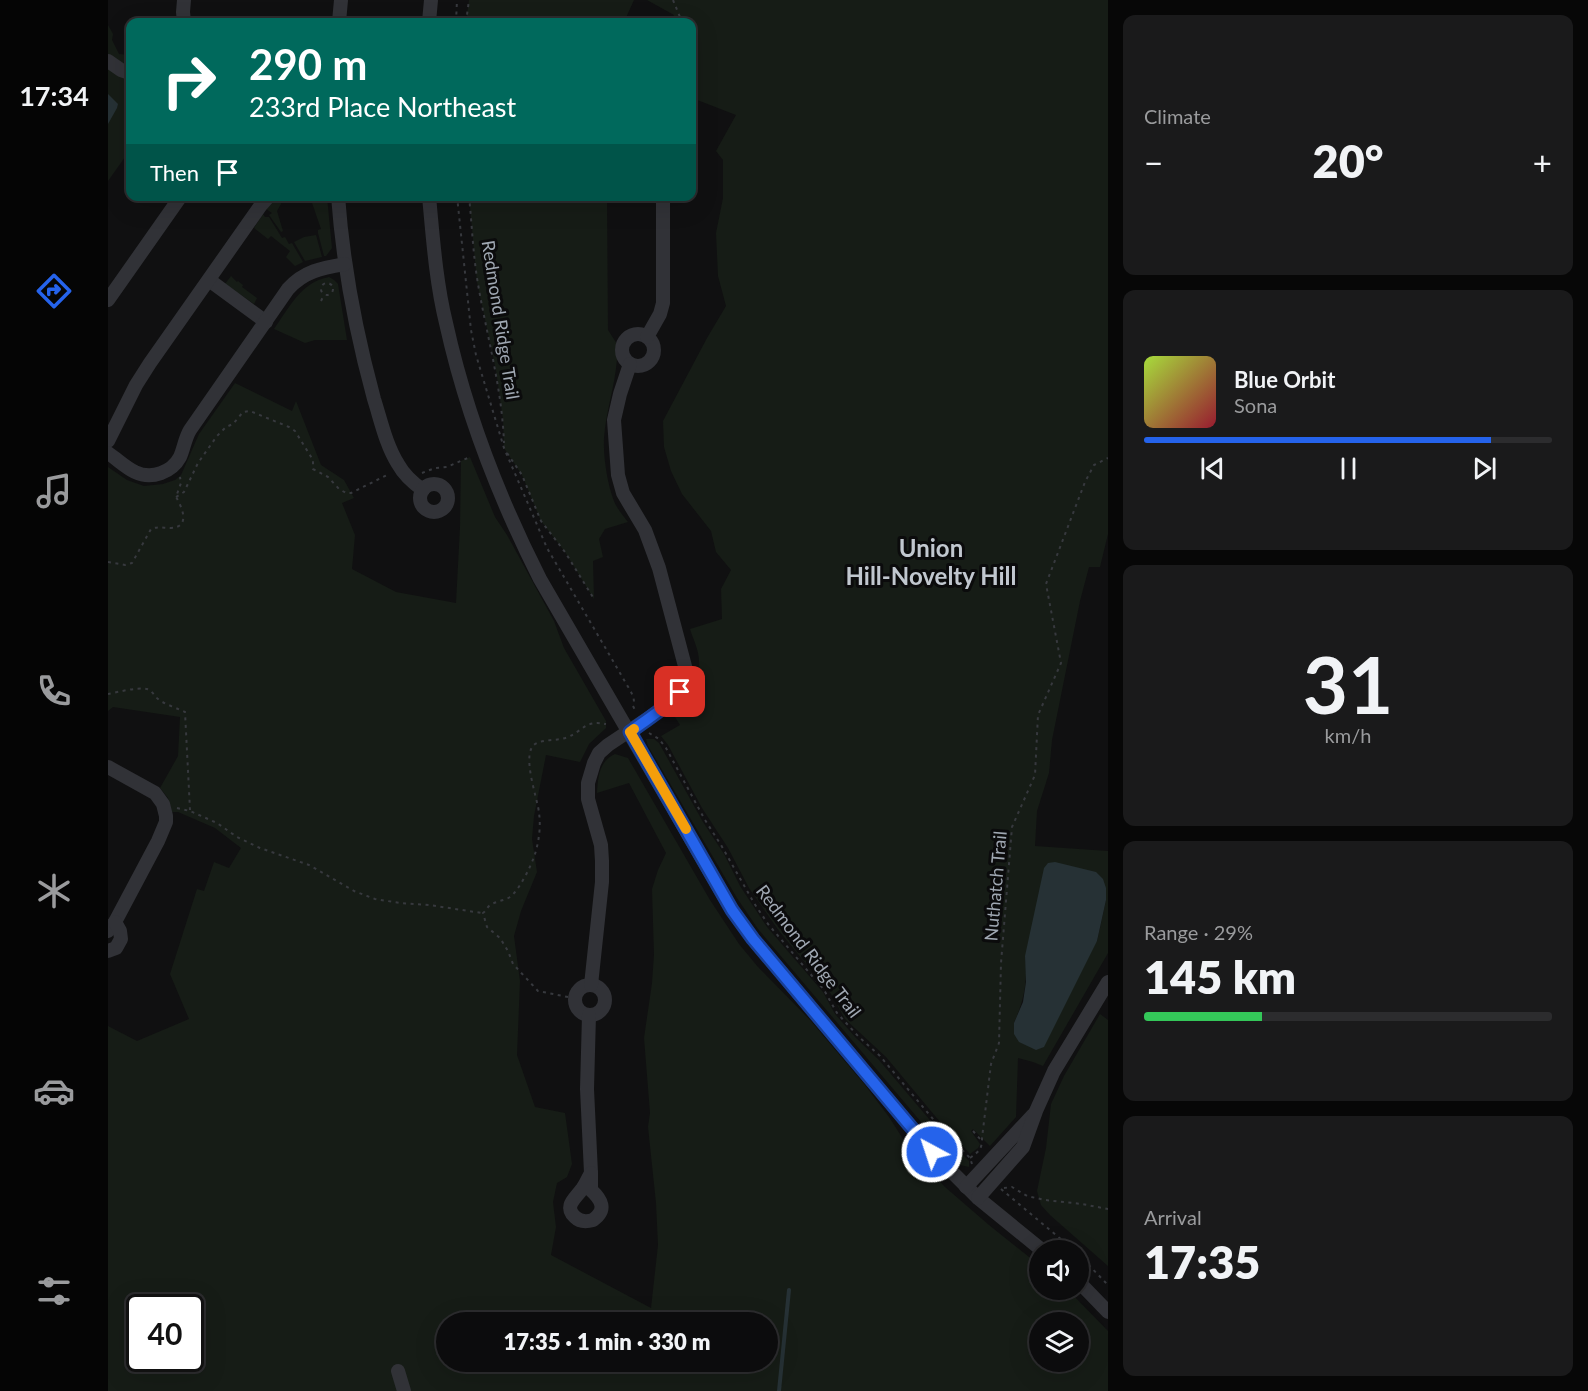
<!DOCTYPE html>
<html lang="en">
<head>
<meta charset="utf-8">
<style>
  :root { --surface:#0c0c0d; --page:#1a1a1b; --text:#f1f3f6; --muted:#9a9b9d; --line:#2c2c2e; --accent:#2563eb }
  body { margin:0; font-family:Lato,sans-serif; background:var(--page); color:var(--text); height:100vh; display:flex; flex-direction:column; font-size:22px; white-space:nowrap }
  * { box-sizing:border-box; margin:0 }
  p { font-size:20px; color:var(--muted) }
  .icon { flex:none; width:33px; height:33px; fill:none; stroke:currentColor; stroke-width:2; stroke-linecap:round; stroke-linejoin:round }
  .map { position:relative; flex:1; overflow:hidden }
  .side { display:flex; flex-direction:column; gap:15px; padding:15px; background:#070707; width:480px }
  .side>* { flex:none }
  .banner { position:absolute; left:18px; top:18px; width:570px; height:183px; border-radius:12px; box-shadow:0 6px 24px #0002,0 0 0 2px var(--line); background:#00695c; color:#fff; overflow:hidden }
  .fabs { position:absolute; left:921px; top:1240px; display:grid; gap:12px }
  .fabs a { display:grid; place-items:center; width:60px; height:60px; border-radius:50%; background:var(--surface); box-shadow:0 6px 24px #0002,0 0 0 2px var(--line); font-size:30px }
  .speed { position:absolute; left:18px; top:1294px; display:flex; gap:12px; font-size:30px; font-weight:700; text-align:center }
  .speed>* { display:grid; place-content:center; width:78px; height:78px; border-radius:50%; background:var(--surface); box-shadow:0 6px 24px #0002,0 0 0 2px var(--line); line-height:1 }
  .speed .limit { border:3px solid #111; border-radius:9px; background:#fff; color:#111 }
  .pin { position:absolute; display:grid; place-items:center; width:51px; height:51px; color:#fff; margin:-26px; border-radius:12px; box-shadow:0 3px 9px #0006 }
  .me { position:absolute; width:66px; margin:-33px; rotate:320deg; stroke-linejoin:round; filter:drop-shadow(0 0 4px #0008) }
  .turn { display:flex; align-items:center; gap:21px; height:126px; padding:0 24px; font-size:27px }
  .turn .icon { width:78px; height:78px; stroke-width:2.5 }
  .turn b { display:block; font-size:42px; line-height:51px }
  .then { display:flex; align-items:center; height:57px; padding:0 24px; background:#0003; gap:12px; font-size:22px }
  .big { font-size:45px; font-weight:800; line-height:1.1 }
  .side .card { flex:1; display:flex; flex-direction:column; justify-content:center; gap:9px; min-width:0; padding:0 21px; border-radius:12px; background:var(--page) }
  .side .dial { align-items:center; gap:0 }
  .dial b { font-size:78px; line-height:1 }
  .song { display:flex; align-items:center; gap:18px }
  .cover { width:72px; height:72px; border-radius:9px; background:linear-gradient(135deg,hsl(80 70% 55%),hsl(350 70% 35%)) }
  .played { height:6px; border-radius:3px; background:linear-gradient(90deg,var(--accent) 85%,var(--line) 85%) }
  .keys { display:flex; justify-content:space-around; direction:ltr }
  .heat { display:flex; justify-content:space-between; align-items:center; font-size:33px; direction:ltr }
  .charge { height:9px; border-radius:4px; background:linear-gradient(90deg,#34c759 29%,var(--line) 0) }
  .trip { position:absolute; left:328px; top:1312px; width:342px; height:60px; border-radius:30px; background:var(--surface); box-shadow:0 6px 24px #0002,0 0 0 2px var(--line); font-weight:800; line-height:60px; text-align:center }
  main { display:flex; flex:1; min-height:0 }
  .dock { display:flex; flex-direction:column; width:108px; justify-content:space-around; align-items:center; background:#050505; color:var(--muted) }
  .dock .icon { width:42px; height:42px }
  .dock .on { color:var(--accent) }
  .dock b { font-size:27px; color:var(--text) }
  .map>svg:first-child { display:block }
  .green { fill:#161c16; fill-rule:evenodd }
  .water { fill:#263135 }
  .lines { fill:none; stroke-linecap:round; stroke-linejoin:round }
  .stream { stroke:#263135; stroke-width:4 }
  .path { stroke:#37393e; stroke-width:2; stroke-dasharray:3 4.5; stroke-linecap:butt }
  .minor { stroke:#313237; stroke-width:14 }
  .route-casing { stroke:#184099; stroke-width:15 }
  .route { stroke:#2563eb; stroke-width:10 }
  .slow { stroke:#f59e0b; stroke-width:10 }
  .labels { text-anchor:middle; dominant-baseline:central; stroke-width:6; stroke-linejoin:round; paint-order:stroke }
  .street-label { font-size:18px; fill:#a0a8b3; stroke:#0b0b0c }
  .district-label { font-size:24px; font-weight:bold; fill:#c1c7cf; stroke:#0b0b0c }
</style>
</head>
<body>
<main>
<nav class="dock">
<b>17:34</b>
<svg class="icon on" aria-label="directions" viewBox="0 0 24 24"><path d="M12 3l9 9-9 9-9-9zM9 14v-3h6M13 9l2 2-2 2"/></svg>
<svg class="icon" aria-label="music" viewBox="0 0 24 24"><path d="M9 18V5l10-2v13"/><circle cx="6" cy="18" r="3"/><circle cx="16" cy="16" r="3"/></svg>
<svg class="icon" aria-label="phone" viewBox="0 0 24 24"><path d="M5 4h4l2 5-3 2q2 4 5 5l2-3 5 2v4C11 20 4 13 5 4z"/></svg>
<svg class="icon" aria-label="climate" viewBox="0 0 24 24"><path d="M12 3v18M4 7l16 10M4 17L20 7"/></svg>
<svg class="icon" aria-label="car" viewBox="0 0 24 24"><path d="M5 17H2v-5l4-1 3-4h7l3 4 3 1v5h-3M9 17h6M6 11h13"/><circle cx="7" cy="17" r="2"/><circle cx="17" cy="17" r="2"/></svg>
<svg class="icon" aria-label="filters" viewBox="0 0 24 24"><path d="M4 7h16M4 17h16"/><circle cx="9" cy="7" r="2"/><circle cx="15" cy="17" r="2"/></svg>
</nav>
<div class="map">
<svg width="1000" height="1391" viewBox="0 0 1000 1391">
  <rect width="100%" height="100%" fill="#101011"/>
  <g class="green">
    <path d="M361,0H526L516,22H358Z"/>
    <path d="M539,0H1000V534L992,567H981L972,601L944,740L941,773L929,811L927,846L1000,851V953L935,1066L925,1062L910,1058L908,1117L882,1146L865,1129L863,1131L872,1144L870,1148L862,1154L832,1122L778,1057L737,1019L723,994L671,931L641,888L620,848L594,808L560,745L553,736L572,725L567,717C585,705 593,682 591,661C591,650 585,639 582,629L614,619L613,589L623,570L608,552L603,531L574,494L563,471L556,447L555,421L599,338L618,306L610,276L608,233L615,198V160L608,151L628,115L584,98V22H562L566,15ZM998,900L989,941L906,1023C916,1000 920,982 917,956Z"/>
    <path d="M0,25L5,34L4,40L11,54L22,55V71L0,59Z"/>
    <path d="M0,67L22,78V150L0,181Z"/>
    <path d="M170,197L173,204L169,211L175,231L173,232L161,215L164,213L158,209L161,204Z"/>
    <path d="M202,197H219L224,248L218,256H216L210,233V230L213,229Z"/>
    <path d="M361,197H499L500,330L509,344L508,353L509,359C507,386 498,411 496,438C495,456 500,491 509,507C512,512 516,517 520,522L497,529L491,539L495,557L485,561L486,599L457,552L433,521L414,475L396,448L395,419L388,370L369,282Z"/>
    <path d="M155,214L157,217H161L174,238L177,237L181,244L184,243L195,262L187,266L178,257L182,251L163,236L160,239L146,228Z"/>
    <path d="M208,235L214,257L197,261L186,242L196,237Z"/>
    <path d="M123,276L129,282L130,281L135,285L134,287L149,298L146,304L117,284Z"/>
    <path d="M221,277L226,280L230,284L239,340H207L197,343L166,329C181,308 193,282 221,277Z"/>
    <path d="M127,383L184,411L188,401L213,465L236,480L246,498L234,503L247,535L244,569L288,592L348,603L352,527L353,461L362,457L387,517L399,535L446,621L456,648L498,721V728L481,744L472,762L438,755L426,816L424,839L429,872L413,911L406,936L412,981L409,1055L427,1107L457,1113L464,1164L459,1177L449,1183L445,1202L448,1227L443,1255L543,1308L550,1245L548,1203L540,1127L542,1113L536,1038L544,983L546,955L544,889L550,870L558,853L521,783L489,793C490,777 491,761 507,754L520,758L602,900L631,944L650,967L702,1020L757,1085L781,1117L795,1139L817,1166L837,1187L881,1225L931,1265L932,1290H960L1000,1331V1391H0V1026L29,1041L81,1019L62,974L89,889L96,891L106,862L121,868L133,848L107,828L70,812H64L60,798L52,788L70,756L72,717L5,707L0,711V467L19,480L36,486L55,484L67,480L73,475L91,434ZM32,1308H82V1359H32ZM339,1323H660V1362H339ZM932,1323H970V1362H932Z"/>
    <path d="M538,739H546L551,743L595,822L616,854L632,886L659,927L715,992L727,1014L747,1037L771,1060L832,1132L861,1161V1167L852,1165L846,1161L650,929L629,898L540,746Z"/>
    <path d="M992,1014L1000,1020V1266L942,1215L933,1205L929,1191L938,1148L943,1104L956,1076Z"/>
  </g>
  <g class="water">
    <path d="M0,94L10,104L9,108L0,124Z"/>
    <path d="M947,862L988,872L995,879L998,888V900L989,941L936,1047L928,1050L911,1042L906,1034V1023L915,1002L918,982L917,956L936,868L940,863Z"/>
  </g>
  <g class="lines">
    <path class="stream" d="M671,1391L681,1290"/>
    <g class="path">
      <path d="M565,0L574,22"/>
      <path d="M348,22L349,0"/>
      <path d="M358,22L361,0"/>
      <path d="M584,74V86"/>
      <path d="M349,196L363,330L368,355L396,448L439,548L519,685C523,692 528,699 525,706L527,710"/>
      <path d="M361,196C364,225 365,255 370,284C379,337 394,388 396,443"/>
      <circle cx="219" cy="289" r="6"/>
      <path d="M213,301L216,295"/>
      <path d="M399,453L414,475L433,521L457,552L486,599"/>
      <path d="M314,473L327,468L339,467L362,457"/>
      <path d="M68,497L76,492L90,463L109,436L118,427L125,424L135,412L142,411L181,427L187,431L205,460V469L220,477L231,489L238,493H243L281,474"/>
      <path d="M0,562L17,565L24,563L43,529C50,526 55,528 63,528C83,527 74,507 68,497L73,483L72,477"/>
      <path d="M0,694C10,692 29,687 39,689C45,691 46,696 50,699C54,703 71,709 77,712L82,810"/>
      <path d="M541,733L551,739L558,748L597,820L613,845L646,903L660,924L716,990L729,1013L750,1036L772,1056L830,1125L862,1158L864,1164"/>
      <path d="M69,808L82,811L109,823L129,837L152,848L201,865L246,891L267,899L292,903L321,905L374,913"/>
      <path d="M460,997L430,991L405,964L400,951L392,938L379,927L375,913C378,911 379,908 381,906C387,901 396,901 402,897C411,891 424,864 427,854C431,841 433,826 431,813C430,799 411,750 429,743C438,739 450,741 460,737C476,730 477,720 498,724"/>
      <path d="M865,1131L874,1141"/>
      <path d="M862,1158C871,1151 874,1150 874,1138L883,1064L891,1043L893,963L904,827L927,775L930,715L953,663L938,584L977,482L986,465L1000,458"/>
      <path d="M896,1188L904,1187L919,1196L937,1200L974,1204L1000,1209"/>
      <path d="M893,1189L967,1251"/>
      <path d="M970,1254L1000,1285"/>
    </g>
    <g class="minor">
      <path d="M76,0L75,12L76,22"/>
      <path d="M231,22L233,0"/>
      <path d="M321,22L323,0"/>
      <path d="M0,61L13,70L22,73"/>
      <path d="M230,196C235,265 248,333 266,399C273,421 278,445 290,464C296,475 305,483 315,490"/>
      <path d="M321,196C325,239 328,282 338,323C358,414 390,496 432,579L624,910L645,939L824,1152L870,1198L935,1251"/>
      <path d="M101,280L158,322"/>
      <path d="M0,300L73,196"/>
      <circle cx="530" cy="350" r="16"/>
      <path d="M539,337L552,314L555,303V196"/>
      <path d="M0,441L28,385L42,363L153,205L161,196"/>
      <path d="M0,453C9,459 17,467 27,472C44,480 64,472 72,457C76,448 77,438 82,430L180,289C196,271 214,268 237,264"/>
      <circle cx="326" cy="498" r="14"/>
      <path d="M0,767L47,793L55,804L58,816V822L50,841L7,922L0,931"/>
      <path d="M0,951L8,948L13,939L12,931L7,922"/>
      <circle cx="482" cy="1000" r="15"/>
      <path d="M483,985L494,882V861L493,845L480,799V783L486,763L491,753L500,745L560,705L572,692L577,680L578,670L551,568L537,530L515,493L510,475L506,420L512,394L522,364"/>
      <path d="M481,1015L479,1089L483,1173"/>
      <path d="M483,1173V1190C494,1200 499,1210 485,1220C478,1222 472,1222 467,1217C455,1206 468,1198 474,1189C478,1184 480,1178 483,1173Z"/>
      <path d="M858,1187L925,1115"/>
      <path d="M870,1198L915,1147L928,1111L946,1071L1000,982"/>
      <path d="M970,1281L1000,1312"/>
      <path d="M290,1371L296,1391"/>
    </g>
  </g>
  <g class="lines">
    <g class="route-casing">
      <path id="route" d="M572,692C556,710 540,718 522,732L624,910L645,939L824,1152"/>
    </g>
    <use href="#route" class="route"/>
    <path class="slow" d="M526,729L522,732L578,829"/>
  </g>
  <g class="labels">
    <g class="street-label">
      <text transform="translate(393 320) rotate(81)">Redmond Ridge Trail</text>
      <text transform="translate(887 886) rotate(-85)">Nuthatch Trail</text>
      <text transform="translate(701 951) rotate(53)">Redmond Ridge Trail</text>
    </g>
    <g class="district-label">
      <text x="823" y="547">Union<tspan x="823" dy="28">Hill-Novelty Hill</tspan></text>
    </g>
  </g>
</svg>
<div class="fabs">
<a><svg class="icon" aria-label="sound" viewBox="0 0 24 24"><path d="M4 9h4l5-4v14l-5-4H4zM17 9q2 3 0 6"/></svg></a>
<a><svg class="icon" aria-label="layers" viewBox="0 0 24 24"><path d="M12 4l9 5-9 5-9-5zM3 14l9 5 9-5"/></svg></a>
</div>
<div class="speed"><div class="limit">40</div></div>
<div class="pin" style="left:572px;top:692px;background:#d93025"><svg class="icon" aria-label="arrive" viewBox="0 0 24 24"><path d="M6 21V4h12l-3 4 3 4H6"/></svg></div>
<svg class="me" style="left:824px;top:1152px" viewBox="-20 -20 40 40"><circle r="17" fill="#2563eb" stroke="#fff" stroke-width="3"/><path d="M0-11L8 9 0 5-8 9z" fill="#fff"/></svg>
<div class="trip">17:35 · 1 min · 330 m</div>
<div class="banner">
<div class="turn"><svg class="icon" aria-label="right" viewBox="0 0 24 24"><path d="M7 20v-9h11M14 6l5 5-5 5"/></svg><div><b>290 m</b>233rd Place Northeast</div></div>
<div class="then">Then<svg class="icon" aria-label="arrive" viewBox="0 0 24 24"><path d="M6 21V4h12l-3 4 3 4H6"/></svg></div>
</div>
</div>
<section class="side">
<div class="card"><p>Climate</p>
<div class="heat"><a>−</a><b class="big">20°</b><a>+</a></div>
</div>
<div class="card">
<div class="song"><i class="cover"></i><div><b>Blue Orbit</b><p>Sona</p></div></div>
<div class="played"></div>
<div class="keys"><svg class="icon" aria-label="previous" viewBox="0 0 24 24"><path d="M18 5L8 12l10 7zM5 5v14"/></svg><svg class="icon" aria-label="pause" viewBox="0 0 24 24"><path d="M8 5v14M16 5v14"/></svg><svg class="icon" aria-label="next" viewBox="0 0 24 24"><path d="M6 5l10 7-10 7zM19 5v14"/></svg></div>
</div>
<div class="card dial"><b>31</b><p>km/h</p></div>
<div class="card"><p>Range · 29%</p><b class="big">145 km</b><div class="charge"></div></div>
<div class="card"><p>Arrival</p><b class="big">17:35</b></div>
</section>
</main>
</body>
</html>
